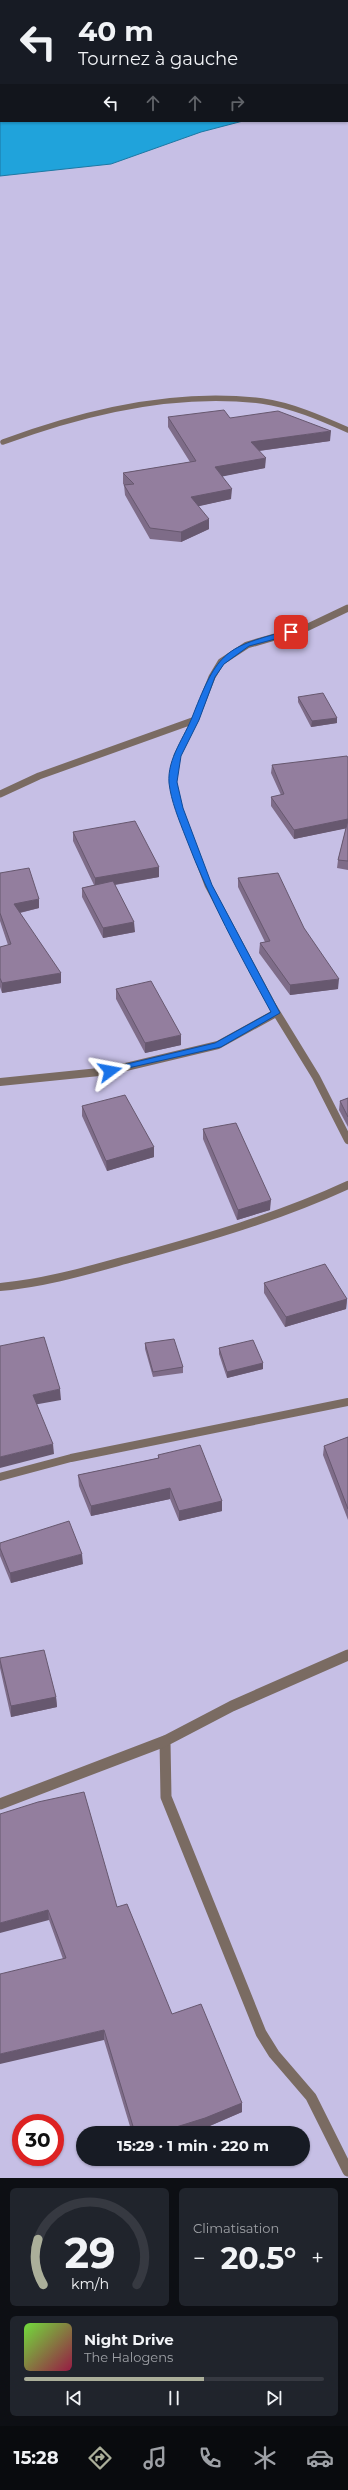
<!DOCTYPE html>
<html lang="fr">
<head>
<meta charset="utf-8">
<style>
  :root { --surface:#171b24; --page:#20242c; --text:#f1f3f6; --muted:#9ea1a6; --line:#363941; --accent:#abaf9a }
  body { margin:0; font-family:Montserrat,sans-serif; background:var(--page); color:var(--text); height:100vh; display:flex; flex-direction:column; font-size:15px; white-space:nowrap }
  * { box-sizing:border-box; margin:0 }
  p { font-size:13px; color:var(--muted) }
  .icon { flex:none; width:22px; height:22px; fill:none; stroke:currentColor; stroke-width:2; stroke-linecap:round; stroke-linejoin:round }
  .map { position:relative; height:2178px; overflow:hidden }
  .drawer { display:flex; flex-direction:column; gap:10px; padding:10px; background:#0d0f14; flex:1 }
  .drawer>* { flex:none }
  .top-card { position:absolute; left:0px; top:0px; width:348px; height:122px; box-shadow:0 1px 3px #0004; background:#171b24; color:var(--text); overflow:hidden }
  .speed { position:absolute; left:12px; top:2114px; display:flex; gap:8px; font-size:20px; font-weight:700; text-align:center }
  .speed>* { display:grid; place-content:center; width:52px; height:52px; border-radius:50%; background:var(--surface); box-shadow:0 1px 3px #0004; line-height:1 }
  .speed .limit { border:6px solid #d22; background:#fff; color:#111 }
  .pin { position:absolute; display:grid; place-items:center; width:34px; height:34px; color:#fff; margin:-17px; border-radius:8px; box-shadow:0 2px 6px #0006 }
  .me { position:absolute; width:44px; margin:-22px; rotate:77deg; stroke-linejoin:round; filter:drop-shadow(0 0 3px #0008) }
  .turn { display:flex; align-items:center; gap:14px; height:84px; padding:0 12px; font-size:18px }
  .turn .icon { width:52px; height:52px; stroke-width:2.5 }
  .turn b { display:block; font-size:28px; line-height:34px }
  .lanes { display:flex; align-items:center; height:38px; padding:0 12px; background:#0003; justify-content:center; gap:20px; direction:ltr }
  .lanes .off { opacity:.35 }
  .big { font-size:30px; font-weight:700; line-height:1.1 }
  .drawer .widget { flex:1; display:flex; flex-direction:column; justify-content:center; gap:6px; min-width:0; padding:0 14px; border-radius:6px; background:var(--page) }
  .drawer .dial { align-items:center; gap:0 }
  .dial svg { height:104px; overflow:visible; fill:none; stroke:var(--line); stroke-width:7; stroke-linecap:round; text-anchor:middle }
  .dial text { fill:var(--text); stroke:none }
  .song { display:flex; align-items:center; gap:12px }
  .cover { width:48px; height:48px; border-radius:6px; background:linear-gradient(135deg,hsl(100 70% 55%),hsl(340 70% 35%)) }
  .played { height:4px; border-radius:2px; background:linear-gradient(90deg,var(--accent) 60%,var(--line) 60%) }
  .keys { display:flex; justify-content:space-around; direction:ltr }
  .heat { display:flex; justify-content:space-between; align-items:center; font-size:22px; direction:ltr }
  .drawer .tiles { flex:1; display:grid; gap:10px; grid-template-columns:1fr 1fr }
  .widget:last-child { grid-column:span 2 }
  .trip { position:absolute; left:76px; top:2126px; width:234px; height:40px; border-radius:20px; background:var(--surface); box-shadow:0 1px 3px #0004; font-weight:700; line-height:40px; text-align:center }
  .dock { display:flex; height:64px; justify-content:space-around; align-items:center; background:#090b0e; color:var(--muted) }
  .dock .icon { width:28px; height:28px }
  .dock .active { color:var(--accent) }
  .dock b { font-size:18px; color:var(--text) }
  .map>svg:first-child { display:block }
  .water { fill:#20a3db; stroke:#1d78a3 }
  .lines { fill:none; stroke-linecap:round; stroke-linejoin:round }
  .lane { stroke:#7a6b62; stroke-width:5.5 }
  .street-far2 { stroke:#7a6b62; stroke-width:7 }
  .street-far1 { stroke:#7a6b62; stroke-width:8 }
  .street { stroke:#7a6b62; stroke-width:11 }
  .wall { fill:#7e6c88 }
  .shaded-wall { fill:#67586f }
  .building { fill:#937e9e; stroke:#67586f }
  .route { fill:#1a73e8; stroke:#114b97 }
</style>
</head>
<body>
<div class="map">
<svg width="348" height="2178" viewBox="0 0 348 2178">
  <rect width="100%" height="100%" fill="#c6bfe5"/>
  <path class="water" d="M0,102L1,121H243L201,132L111,164L0,176Z"/>
  <g class="lines">
    <path class="lane" d="M3,442C84,412 175,390 262,401C291,405 321,418 348,430"/>
    <g class="street-far2">
      <path d="M0,794L39,776L195,720"/>
      <path d="M274,1008L208,885L179,808L173,782L177,756L195,720L212,677L221,662L247,645L306,628L348,608"/>
    </g>
    <g class="street-far1">
      <path d="M273,1007L316,1077L348,1140"/>
      <path d="M0,1082L109,1071L218,1045L276,1013"/>
      <path d="M0,1287C46,1283 89,1270 133,1258C206,1238 279,1217 348,1185"/>
      <path d="M0,1477L71,1458L348,1402"/>
    </g>
    <g class="street">
      <path d="M348,1655L232,1706L165,1741L166,1797L261,2033L274,2054L311,2097L348,2171"/>
      <path d="M0,1804L165,1741"/>
    </g>
  </g>
  <g class="wall">
    <path d="M168,417L230,418L330,441L259,451L265,468L222,476L231,499L198,506L209,529L181,542L150,539L125,495L124,485L123,484V473L190,462L168,427Z"/>
    <path d="M298,697L337,718V723L311,727L298,702Z"/>
    <path d="M348,758V870L337,868L338,860L346,828L294,839L271,806V797L281,795L271,773L272,765Z"/>
    <path d="M73,832L159,867V877L115,885L135,932L103,938L82,897V888L94,885L73,841Z"/>
    <path d="M0,873L39,908L20,913L61,983L2,993L0,987V947L8,945L0,921Z"/>
    <path d="M238,878L304,928L338,989L290,995L259,953L260,943L265,942L238,887Z"/>
    <path d="M116,989L181,1045L145,1053L116,999Z"/>
    <path d="M348,1098V1127L339,1110L340,1101Z"/>
    <path d="M82,1106L154,1147V1157L107,1171L82,1116Z"/>
    <path d="M203,1129L270,1210L237,1220L203,1139Z"/>
    <path d="M264,1283L347,1299L346,1309L285,1327L264,1293Z"/>
    <path d="M145,1343L183,1367V1373L153,1377L145,1349Z"/>
    <path d="M219,1348L263,1363V1369L227,1378L219,1354Z"/>
    <path d="M348,1437V1520L323,1455L324,1446Z"/>
    <path d="M158,1455L222,1501V1511L179,1521L170,1499L91,1516L79,1486L78,1475L158,1458Z"/>
    <path d="M0,1543L83,1564L11,1583L0,1556Z"/>
    <path d="M0,1658L56,1697L57,1707L11,1717L0,1668Z"/>
    <path d="M0,1814L117,1907L172,2014L242,2112L205,2128L188,2133H132L104,2040L63,1959L49,1920Z"/>
  </g>
  <g class="shaded-wall">
    <path d="M194,0H232L223,1H194Z"/>
    <path d="M331,431L330,441L251,452V442Z"/>
    <path d="M266,458L265,468L215,478V467Z"/>
    <path d="M232,489L231,499L191,508V497Z"/>
    <path d="M209,519V529L181,542V532Z"/>
    <path d="M337,718V723L311,727L312,721Z"/>
    <path d="M348,819V828L294,839V830Z"/>
    <path d="M159,867V877L95,888V878Z"/>
    <path d="M39,899V908L14,914V904Z"/>
    <path d="M134,922L135,932L103,938V928Z"/>
    <path d="M61,973V983L2,993V983Z"/>
    <path d="M339,979L338,989L290,995V985Z"/>
    <path d="M181,1035V1045L145,1053V1043Z"/>
    <path d="M154,1147V1157L107,1171L106,1161Z"/>
    <path d="M271,1200L270,1210L237,1220L238,1210Z"/>
    <path d="M347,1299L346,1309L285,1327L286,1317Z"/>
    <path d="M263,1363V1369L227,1378V1372Z"/>
    <path d="M60,1389L61,1400L33,1405V1395Z"/>
    <path d="M53,1444L54,1454L0,1468V1457Z"/>
    <path d="M170,1488V1499L91,1516V1506Z"/>
    <path d="M222,1501V1511L179,1521V1511Z"/>
    <path d="M82,1554L83,1564L11,1583L10,1573Z"/>
    <path d="M56,1697L57,1707L11,1717V1706Z"/>
    <path d="M48,1910L49,1920L0,1933V1923Z"/>
    <path d="M104,2030V2040L0,2064V2054Z"/>
    <path d="M242,2103V2112L205,2128L188,2133H157Z"/>
  </g>
  <g class="building">
    <path d="M0,0H196H194L196,1H1V29H0Z"/>
    <path d="M224,410L230,418L278,411L331,431L251,442L266,458L215,467L232,489L191,497L209,519L181,532L150,528L124,485L134,484L123,473L196,461L168,417Z"/>
    <path d="M323,693L337,718L312,721L298,697Z"/>
    <path d="M347,756L348,758V819L294,830L271,797L284,794L272,765Z"/>
    <path d="M348,820V861L338,860Z"/>
    <path d="M135,821L159,867L95,878L73,832Z"/>
    <path d="M29,868L39,899L14,904L61,973L2,983L0,978V947L11,944L0,913V873Z"/>
    <path d="M278,873L304,928L339,979L290,985L260,943L270,941L238,878Z"/>
    <path d="M113,881L134,922L103,928L82,888Z"/>
    <path d="M151,981L181,1035L145,1043L116,989Z"/>
    <path d="M125,1095L154,1147L106,1161L82,1106Z"/>
    <path d="M348,1098V1117L340,1101Z"/>
    <path d="M236,1123L271,1200L238,1210L203,1129Z"/>
    <path d="M325,1264L347,1299L286,1317L264,1283Z"/>
    <path d="M44,1337L60,1389L33,1395L53,1444L0,1457V1346Z"/>
    <path d="M174,1339L183,1367L153,1372L145,1343Z"/>
    <path d="M253,1340L263,1363L227,1372L219,1348Z"/>
    <path d="M348,1437V1509L324,1446Z"/>
    <path d="M200,1445L222,1501L179,1511L170,1488L91,1506L78,1475L159,1458L158,1455Z"/>
    <path d="M69,1521L82,1554L10,1573L0,1548V1543Z"/>
    <path d="M44,1650L56,1697L11,1706L0,1660V1658Z"/>
    <path d="M84,1792L117,1907L127,1904L172,2014L201,2004L242,2103L205,2118L157,2133H135L104,2030L0,2054V1974L66,1958L48,1910L0,1923V1814L38,1802Z"/>
  </g>
  <path class="route" d="M291,630L294,634L249,646L224,664L215,677L199,720L181,756L177,782L183,808L212,885L280,1013L221,1047L106,1073V1069L215,1043L271,1012C240,955 209,899 186,838C179,820 171,801 169,783C167,758 185,737 193,715C218,651 225,647 291,630Z"/>
</svg>
<div class="speed"><div class="limit">30</div></div>
<div class="pin" style="left:291px;top:632px;background:#d93025"><svg class="icon" aria-label="arrive" viewBox="0 0 24 24"><path d="M6 21V4h12l-3 4 3 4H6"/></svg></div>
<svg class="me" style="left:110px;top:1071px" viewBox="-20 -20 40 40"><path d="M0-17L14 15 0 8-14 15z" fill="#1a73e8" stroke="#fff" stroke-width="4"/></svg>
<div class="trip">15:29 · 1 min · 220 m</div>
<div class="top-card">
<div class="turn"><svg class="icon" aria-label="left" viewBox="0 0 24 24"><path d="M17 20v-9H6M10 6l-5 5 5 5"/></svg><div><b>40 m</b>Tournez à gauche</div></div>
<div class="lanes"><svg class="icon" aria-label="left" viewBox="0 0 24 24"><path d="M17 20v-9H6M10 6l-5 5 5 5"/></svg><svg class="icon off" aria-label="ahead" viewBox="0 0 24 24"><path d="M12 20V5M6 11l6-6 6 6"/></svg><svg class="icon off" aria-label="ahead" viewBox="0 0 24 24"><path d="M12 20V5M6 11l6-6 6 6"/></svg><svg class="icon off" aria-label="right" viewBox="0 0 24 24"><path d="M7 20v-9h11M14 6l5 5-5 5"/></svg></div>
</div>
</div>
<section class="drawer">
<div class="tiles">
<div class="widget dial"><svg viewBox="0 0 100 80">
<path d="M14 69A42 42 0 1 1 86 69"/>
<path d="M14 69A42 42 0 0 1 10 34" stroke="#abaf9a"/>
<text x="50" y="56" font-size="32" font-weight="700">29</text>
<text x="50" y="72" font-size="11">km/h</text>
</svg></div>
<div class="widget"><p>Climatisation</p>
<div class="heat"><a>−</a><b class="big">20.5°</b><a>+</a></div>
</div>
<div class="widget">
<div class="song"><i class="cover"></i><div><b>Night Drive</b><p>The Halogens</p></div></div>
<div class="played"></div>
<div class="keys"><svg class="icon" aria-label="previous" viewBox="0 0 24 24"><path d="M18 5L8 12l10 7zM5 5v14"/></svg><svg class="icon" aria-label="pause" viewBox="0 0 24 24"><path d="M8 5v14M16 5v14"/></svg><svg class="icon" aria-label="next" viewBox="0 0 24 24"><path d="M6 5l10 7-10 7zM19 5v14"/></svg></div>
</div>
</div>
</section>
<nav class="dock">
<b>15:28</b>
<svg class="icon active" aria-label="directions" viewBox="0 0 24 24"><path d="M12 3l9 9-9 9-9-9zM9 14v-3h6M13 9l2 2-2 2"/></svg>
<svg class="icon" aria-label="music" viewBox="0 0 24 24"><path d="M9 18V5l10-2v13"/><circle cx="6" cy="18" r="3"/><circle cx="16" cy="16" r="3"/></svg>
<svg class="icon" aria-label="phone" viewBox="0 0 24 24"><path d="M5 4h4l2 5-3 2q2 4 5 5l2-3 5 2v4C11 20 4 13 5 4z"/></svg>
<svg class="icon" aria-label="climate" viewBox="0 0 24 24"><path d="M12 3v18M4 7l16 10M4 17L20 7"/></svg>
<svg class="icon" aria-label="car" viewBox="0 0 24 24"><path d="M5 17H2v-5l4-1 3-4h7l3 4 3 1v5h-3M9 17h6M6 11h13"/><circle cx="7" cy="17" r="2"/><circle cx="17" cy="17" r="2"/></svg>
</nav>
</body>
</html>
